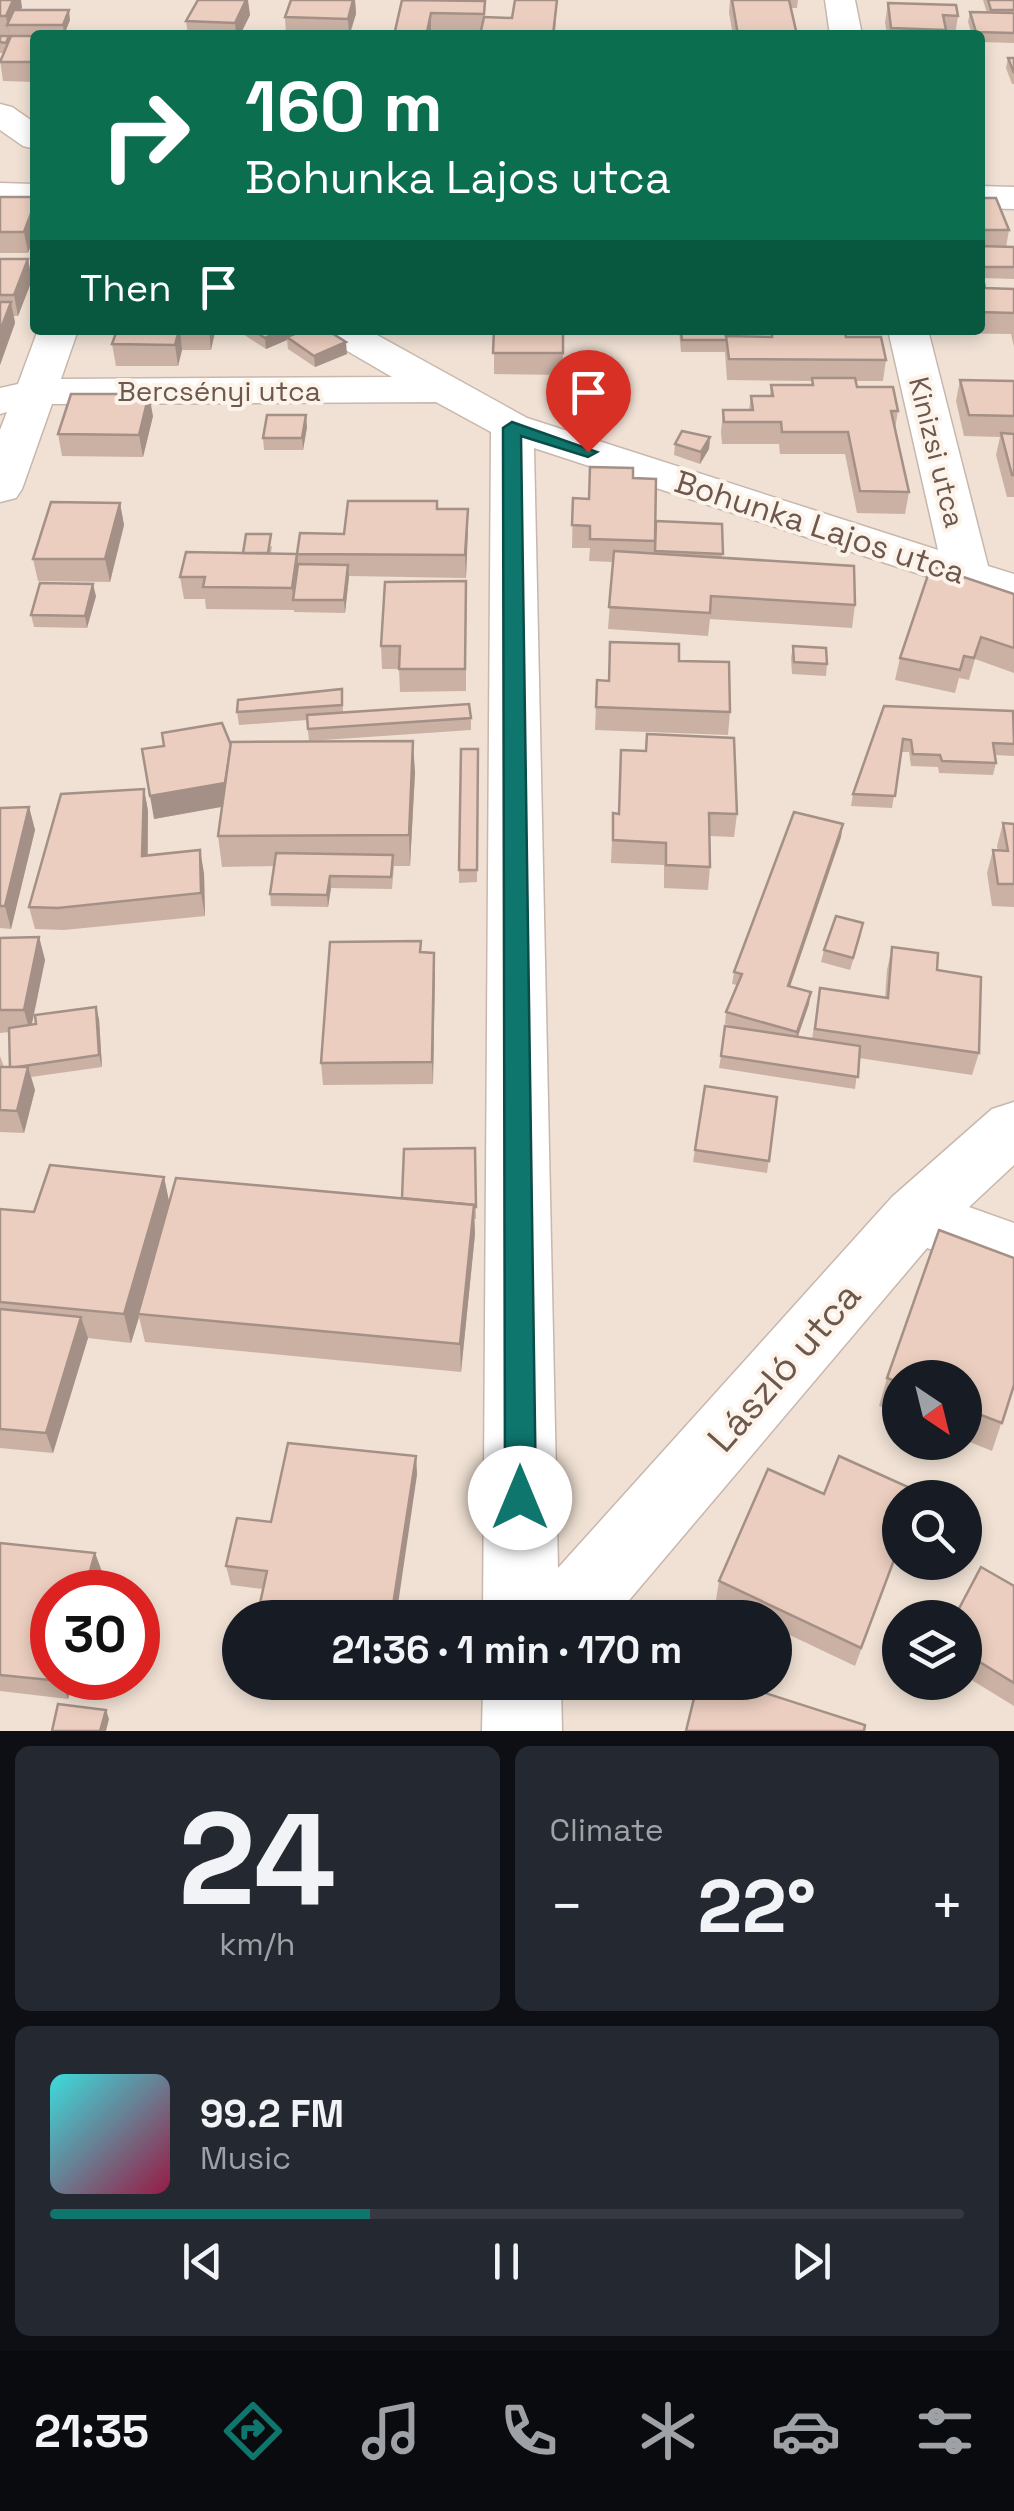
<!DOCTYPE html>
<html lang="en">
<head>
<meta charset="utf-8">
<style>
  :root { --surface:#171b24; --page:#242831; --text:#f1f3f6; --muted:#9ea1a6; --line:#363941; --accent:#0f766e }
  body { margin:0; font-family:"Space Grotesk",sans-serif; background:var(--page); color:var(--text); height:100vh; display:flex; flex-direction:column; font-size:38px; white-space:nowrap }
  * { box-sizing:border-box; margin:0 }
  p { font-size:32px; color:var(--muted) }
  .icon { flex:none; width:55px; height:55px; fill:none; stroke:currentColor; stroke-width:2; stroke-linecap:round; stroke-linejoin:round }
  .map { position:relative; height:1731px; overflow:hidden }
  .panel { display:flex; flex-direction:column; gap:15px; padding:15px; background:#0d0f14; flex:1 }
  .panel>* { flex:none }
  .banner { position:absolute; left:30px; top:30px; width:955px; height:305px; border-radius:10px; box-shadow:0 5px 15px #0003; background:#0b6e4f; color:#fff; overflow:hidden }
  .needle { width:65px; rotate:145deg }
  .tools { position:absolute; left:882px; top:1360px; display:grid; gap:20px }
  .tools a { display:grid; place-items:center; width:100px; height:100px; border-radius:50%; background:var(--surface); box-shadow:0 5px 15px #0003; font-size:50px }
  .speed { position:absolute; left:30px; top:1570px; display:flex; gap:20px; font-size:50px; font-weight:700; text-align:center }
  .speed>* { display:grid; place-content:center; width:130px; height:130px; border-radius:50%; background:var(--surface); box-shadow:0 5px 15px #0003; line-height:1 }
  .speed .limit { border:15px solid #d22; background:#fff; color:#111 }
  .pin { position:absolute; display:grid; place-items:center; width:85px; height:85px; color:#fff; margin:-102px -42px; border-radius:50% 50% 50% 0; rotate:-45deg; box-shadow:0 0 10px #0007 }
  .pin .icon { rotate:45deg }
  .me { position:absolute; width:110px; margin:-55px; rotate:0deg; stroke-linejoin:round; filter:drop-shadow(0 0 8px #0008) }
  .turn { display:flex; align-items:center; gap:35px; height:210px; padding:0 50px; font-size:45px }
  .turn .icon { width:130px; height:130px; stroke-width:2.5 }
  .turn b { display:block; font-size:70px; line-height:85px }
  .then { display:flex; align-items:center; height:95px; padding:0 50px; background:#0003; gap:20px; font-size:38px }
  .big { font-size:75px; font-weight:800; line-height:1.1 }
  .panel .tile { flex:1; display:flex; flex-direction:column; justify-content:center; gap:15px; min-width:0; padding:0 35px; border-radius:15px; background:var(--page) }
  .panel .dial { align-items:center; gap:0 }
  .dial b { font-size:130px; line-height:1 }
  .song { display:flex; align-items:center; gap:30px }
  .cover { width:120px; height:120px; border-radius:15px; background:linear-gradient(135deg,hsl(180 70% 55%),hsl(340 70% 35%)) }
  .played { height:10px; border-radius:5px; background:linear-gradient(90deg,var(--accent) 35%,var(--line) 35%) }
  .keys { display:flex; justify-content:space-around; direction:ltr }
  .heat { display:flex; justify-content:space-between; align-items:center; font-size:55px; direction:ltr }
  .panel .tiles { flex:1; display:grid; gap:15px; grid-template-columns:1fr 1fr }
  .tile:last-child { grid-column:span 2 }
  .trip { position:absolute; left:222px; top:1600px; width:570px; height:100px; border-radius:50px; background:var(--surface); box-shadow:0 5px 15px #0003; font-weight:800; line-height:100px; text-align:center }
  .tab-bar { display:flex; height:160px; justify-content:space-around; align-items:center; background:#090b0e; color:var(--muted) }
  .tab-bar .icon { width:70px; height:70px }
  .tab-bar .active { color:var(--accent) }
  .tab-bar b { font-size:45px; color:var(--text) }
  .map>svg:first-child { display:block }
  .residential { fill:#f0e1d4; fill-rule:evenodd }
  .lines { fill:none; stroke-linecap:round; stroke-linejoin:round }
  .minor-casing { stroke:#c8b7ac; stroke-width:3 }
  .minor { fill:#fff; fill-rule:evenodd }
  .wall { fill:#cab1a4 }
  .shaded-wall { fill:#a49086 }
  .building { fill:#ebcebf; stroke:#a49086; stroke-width:2.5 }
  .route { fill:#0f766e; stroke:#0a4d48; stroke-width:2.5 }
  .labels { text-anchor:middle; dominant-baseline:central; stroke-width:8; stroke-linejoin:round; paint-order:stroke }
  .far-street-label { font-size:28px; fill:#6e574d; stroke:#fcf4ea }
  .street-label { font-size:32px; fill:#6e574d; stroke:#fcf4ea }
  .near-street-label { font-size:38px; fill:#6e574d; stroke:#fcf4ea }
</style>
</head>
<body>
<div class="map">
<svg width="1014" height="1731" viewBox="0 0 1014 1731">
  <rect width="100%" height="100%" fill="#f9f0e4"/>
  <path class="residential" d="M0,0H1014V1731H0ZM35,35H980V330H35ZM900,1378H965V1442H900ZM900,1498H965V1562H900ZM52,1592H138V1678H52ZM240,1618H775V1682H240ZM900,1618H965V1682H900Z"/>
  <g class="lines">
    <g class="minor-casing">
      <g id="minor">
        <path d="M825,0H855L862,35H830Z"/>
        <path d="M0,104L12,107L35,123V149L23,146L0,130Z"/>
        <path d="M0,183L35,184V206L0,205Z"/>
        <path d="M980,186L1014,187V209L980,208Z"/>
        <path d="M38,330H78L61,379L392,377L325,338L319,330H368L527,418L938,550L888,330H928L988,566L1014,574V605L534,448L558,1568L892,1197L992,1109L1014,1102V1165L969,1207L1014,1223V1279L927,1248L614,1618H483L491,432L436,402L52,404L22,489L16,498L0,502V430L7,412L0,414V388L18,384Z"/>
        <path d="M483,1682H561L562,1731H482Z"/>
      </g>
    </g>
    <use href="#minor" class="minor"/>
  </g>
  <g class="wall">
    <path d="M0,0L22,7L21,10L70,20L64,35H0Z"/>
    <path d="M291,0H355L356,14L350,35H286L285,17Z"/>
    <path d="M402,0L485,1V17L512,18L557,0L555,35H480L481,33L431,32V35H395Z"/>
    <path d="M730,0H798L797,8H791L797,35H733L729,13Z"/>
    <path d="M983,0H1014V43L980,42V35H972L968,22L970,12L987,13Z"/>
    <path d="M888,3L958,16L955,35H887L885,22Z"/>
    <path d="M250,15L240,35H188L186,21Z"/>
    <path d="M0,36L9,40L35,36V82L3,81L0,60L4,53H0Z"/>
    <path d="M1008,58H1014V84H1012L1006,68Z"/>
    <path d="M0,197L35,204V234L28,253H0Z"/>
    <path d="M980,198L1009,230L1006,247H1014V279L983,278L985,288L1014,289V347L1011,334L940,333L939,330H980Z"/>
    <path d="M0,259H28L32,280L18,316H14L15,323L0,365Z"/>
    <path d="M117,330H215V334L211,350H182L178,366H116L112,344Z"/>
    <path d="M240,330H327L347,354L315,367L288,349L287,340L266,349L240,332Z"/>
    <path d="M494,330L563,353V375L494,374Z"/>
    <path d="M679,330H727L728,336L770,337L771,330H873L872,334H845L846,337L886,360L883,381H856L857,387L898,411L895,429L909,492L905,514L857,513L845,454H780L779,444H722L721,432L723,410H749L751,396H770L771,385H811L812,381L727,380L725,352H681Z"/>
    <path d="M960,380L1014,381V497H1007L996,455L1000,437L964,436L956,401Z"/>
    <path d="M153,416L143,457L62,456L58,434Z"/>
    <path d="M307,427L303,450H264L263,438Z"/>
    <path d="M710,437L709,449L700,464L674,455L675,444Z"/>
    <path d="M633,478L656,521L722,524V558L855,605L852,628L710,619L708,636L608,629L613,562L589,561L590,548H572L573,498L589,499Z"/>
    <path d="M120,503L124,525L110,582L38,581L33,559Z"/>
    <path d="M438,509H468L466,578L349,576L345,613L294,612V610L206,609L205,599H184L180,577L272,546L271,553L297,554L344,534Z"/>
    <path d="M466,581V691L400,692L399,669H382L381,646Z"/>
    <path d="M1014,594V673L975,659L969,680L959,678L955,693L895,680L900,658Z"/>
    <path d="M96,596L87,628L34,627L31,615Z"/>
    <path d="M793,646L827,664L826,676L792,674L791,658Z"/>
    <path d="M679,661L730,712L728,735L595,730L597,680L608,681Z"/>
    <path d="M342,689L343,713L471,718V730L309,741L307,720L239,725L237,712Z"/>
    <path d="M884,706L1014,715V756L995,755L996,763L993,775L939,773L938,767L911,766L909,752H901L892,808L851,806L853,794Z"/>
    <path d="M231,745L415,772L410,866H394L392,889L331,888L328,907L271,906L270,894L274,866L222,867L218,836L222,807L154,819Z"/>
    <path d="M461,749H478L477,882L459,883Z"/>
    <path d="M621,750L737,814L734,837L710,836V867L708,890L664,888V865L611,863L613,813L619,814Z"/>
    <path d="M144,789L148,811V856L204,873L205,916L64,930L35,929L29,907Z"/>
    <path d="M29,807L35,830L11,929L0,928V808Z"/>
    <path d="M1003,823L1014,824V907L992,906L987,873L993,850L998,851L997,846Z"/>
    <path d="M841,837L790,987L809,1004L798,1037L812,1039L820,988L885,998L887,970L892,947L937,970L979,1053L972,1075L859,1058L855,1089L719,1068L721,1056L736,1028L725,1024L726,1012L737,985L732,984L734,972Z"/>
    <path d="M861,935L850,970L821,962L824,950Z"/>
    <path d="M39,937L45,960L32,1025L99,1019L102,1067L31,1077L35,1090L24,1133L0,1132V1056L4,1067H10L9,1032L0,1033V938Z"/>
    <path d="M434,953L433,1084L323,1085L321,1063Z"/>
    <path d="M705,1086L777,1097L767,1173L693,1162Z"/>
    <path d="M475,1148L476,1219H474L475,1234L461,1372L145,1342L139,1317L131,1343L88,1338L53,1453L0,1448V1209L34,1212L164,1177L169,1202L402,1198Z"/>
    <path d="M939,1230L1014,1258V1385L992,1451L965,1440V1378H900V1414L879,1406L887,1378Z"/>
    <path d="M416,1456L417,1475L263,1589L231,1585L226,1566L271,1522Z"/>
    <path d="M0,1543L95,1553L102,1572L68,1699L0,1691Z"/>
    <path d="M900,1545L855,1666L775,1628V1618H753L716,1600L719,1581Z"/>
    <path d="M1014,1586V1706L965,1676V1618Z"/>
  </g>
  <g class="shaded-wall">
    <path d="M13,0H21L22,7L14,25H7L9,35L6,16Z"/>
    <path d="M246,0H248L250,15L240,35H236L235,23Z"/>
    <path d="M353,0H355L356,14L349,35L348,19Z"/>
    <path d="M69,10L70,20L64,35L63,25Z"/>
    <path d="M431,13V35H427Z"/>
    <path d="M35,203V234L28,253L24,232Z"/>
    <path d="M28,259L32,280L18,316L14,295Z"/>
    <path d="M11,302L15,323L0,365V331Z"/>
    <path d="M180,330L182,350L178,366L175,345Z"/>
    <path d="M209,330H215L211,350Z"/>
    <path d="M283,330H305L287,337V340L266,349L265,338Z"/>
    <path d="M346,342L347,354L315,367L314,356Z"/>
    <path d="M149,394L153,416L143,457L139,435Z"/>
    <path d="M306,415L307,427L303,450L302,438Z"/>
    <path d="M710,437L709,449L700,464L701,452Z"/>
    <path d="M120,503L124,525L110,582L105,559Z"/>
    <path d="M468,509V531L466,578L465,555Z"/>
    <path d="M297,554L299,576L294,600L292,588Z"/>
    <path d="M348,565L349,577L345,613L344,600Z"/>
    <path d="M93,584L96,596L87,628L85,616Z"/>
    <path d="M413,741L415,772L410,866L409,835Z"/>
    <path d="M228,783L231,805L154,819L150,796Z"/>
    <path d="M144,789L148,811L147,879L142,856Z"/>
    <path d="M29,807L35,830L11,929L5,906Z"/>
    <path d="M843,824L841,837L786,998L788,986Z"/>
    <path d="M200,850L204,873L205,916L201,893Z"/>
    <path d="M330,876L331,888L328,907L327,895Z"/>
    <path d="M39,937L45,960L30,1032L24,1010Z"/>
    <path d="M434,953L435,975L433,1084L432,1062Z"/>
    <path d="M811,992L809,1004L795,1044L797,1032Z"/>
    <path d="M96,1007L99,1019L102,1067L99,1055Z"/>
    <path d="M28,1067L35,1090L24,1133L17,1111Z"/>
    <path d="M164,1177L170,1206L138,1314L139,1317L131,1343L124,1314Z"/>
    <path d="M474,1205L475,1234L461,1372L460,1344Z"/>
    <path d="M81,1317L88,1338L53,1453L46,1433Z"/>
    <path d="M416,1456L417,1475L396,1618H391Z"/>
    <path d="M95,1553L102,1572L96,1592H84Z"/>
    <path d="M61,1678H74L68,1699L60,1681Z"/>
    <path d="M106,1710L109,1719L106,1731H100Z"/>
  </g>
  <g class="building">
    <path d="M0,0H13L6,16H0Z"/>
    <path d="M198,0H246L235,23L186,21Z"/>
    <path d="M291,0H353L348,19L285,17Z"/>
    <path d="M402,0L485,1L484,14L431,13L427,32L395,31Z"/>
    <path d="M515,0H557L553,35H480L484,17L512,18Z"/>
    <path d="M732,0H789L797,35H738Z"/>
    <path d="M988,0H1014V10H991Z"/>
    <path d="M888,3L956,5L958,16L943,15L946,30L891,28Z"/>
    <path d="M14,10H69L63,25H7Z"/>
    <path d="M970,12L1014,13V33L976,32Z"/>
    <path d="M0,36H9L6,43L0,42Z"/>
    <path d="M11,36H35V62H0Z"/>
    <path d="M1008,58H1014V73Z"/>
    <path d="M0,197H35V203L24,232H0Z"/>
    <path d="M980,198H996L1009,230H980Z"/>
    <path d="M980,246L1014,247V267H980Z"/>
    <path d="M0,259H28L14,295H0Z"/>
    <path d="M980,278H983L985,288L1014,289V313L980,312Z"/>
    <path d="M0,302H11L0,331Z"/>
    <path d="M117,330H179L175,345L112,344Z"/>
    <path d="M253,330H283L265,338Z"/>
    <path d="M304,330H327L346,342L314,356L287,337Z"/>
    <path d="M494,330H563V353H493Z"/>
    <path d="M681,330H727L728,336H726L727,340H682Z"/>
    <path d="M772,330H844L846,337H881L886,360L729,359L726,336L772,337Z"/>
    <path d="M812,378H855L857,387H893L898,411H891L909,492L860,491L848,432H782L781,422H724L723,410H753L751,396H773L771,385H813Z"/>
    <path d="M960,380L1014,381V416L969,415Z"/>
    <path d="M71,394H149L139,435L58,434Z"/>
    <path d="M267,415H306L302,438H263Z"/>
    <path d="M682,431L710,437L701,452L675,444Z"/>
    <path d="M1001,433L1014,434V475H1012Z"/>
    <path d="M590,467L633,468V478L656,479L655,541L590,539V526L572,525L573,498L589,499Z"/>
    <path d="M348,501H437V509H468L465,555L297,554L292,588L203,587L205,577H180L186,552L297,554L300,533L344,534Z"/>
    <path d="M51,502L120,503L105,559H33Z"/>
    <path d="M656,521L722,524L723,554L655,551Z"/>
    <path d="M246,534H271L268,553H243Z"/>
    <path d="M614,551L854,566L855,605L711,596L710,613L609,607Z"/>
    <path d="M298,564L348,565L344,600H293Z"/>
    <path d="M931,566L1014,594V648L981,637L974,658L964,656L960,670L900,658Z"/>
    <path d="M466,581L465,669H399L400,646H381L385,582Z"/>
    <path d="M40,583L93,584L85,616L31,615Z"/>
    <path d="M610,642L679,644V661L729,662L730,712L596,707L597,680L609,681Z"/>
    <path d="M793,646L826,648L827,664L794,662Z"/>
    <path d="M342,689V705L237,712L238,700Z"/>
    <path d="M469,704L471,718L308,729L307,715Z"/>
    <path d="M884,706L1013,711L1014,744L993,743L996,763L942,761L940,755L913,754L911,740L903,739L895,796L853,794Z"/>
    <path d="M222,723L231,745L225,783L150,796L142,749L164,746L162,733Z"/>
    <path d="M647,734L734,738L737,814L709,813L710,867L666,865V843L613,840V813L619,814L621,750L646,751Z"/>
    <path d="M413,741L409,835L218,836L231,742Z"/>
    <path d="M461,749H478L477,870H459Z"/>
    <path d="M144,789L142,856L200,850L201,893L58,908L29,907L61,794Z"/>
    <path d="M29,807L5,906H0V808Z"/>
    <path d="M794,812L843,824L788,986L811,992L797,1032L726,1012L742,974L734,972Z"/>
    <path d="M1003,823L1014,824V884H998L993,850L1008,851Z"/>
    <path d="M276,853L393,855L391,877L330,876L327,895L270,894Z"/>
    <path d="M836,916L863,923L853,958L824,950Z"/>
    <path d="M39,937L24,1010H0V938Z"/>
    <path d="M421,941L420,952L434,953L432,1062L321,1063L330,942Z"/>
    <path d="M892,947L938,953L937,970L981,977L979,1053L815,1029L820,988L888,998Z"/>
    <path d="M96,1007L99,1055L10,1068L9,1028L36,1024L35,1015Z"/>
    <path d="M725,1026L860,1046L858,1077L721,1056Z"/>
    <path d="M0,1067H28L17,1111L0,1110Z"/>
    <path d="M705,1086L777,1097L769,1161L695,1150Z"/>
    <path d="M475,1148L476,1207H474V1205L402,1198L404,1149Z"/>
    <path d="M50,1165L164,1177L124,1314L0,1302V1209L34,1212Z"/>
    <path d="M176,1178L474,1205L460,1344L138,1314Z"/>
    <path d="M939,1230L1014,1258V1385L1002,1423L965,1409V1378H900V1383L887,1378Z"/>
    <path d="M0,1309L81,1317L46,1433L0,1429Z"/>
    <path d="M288,1443L416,1456L391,1618L257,1617L267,1571L226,1566L237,1518L271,1522Z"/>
    <path d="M839,1456L919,1492L917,1498H900V1544L861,1648L719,1581L768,1469L824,1494Z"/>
    <path d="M0,1543L95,1553L84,1592H52V1678H61L60,1681L0,1675Z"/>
    <path d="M981,1567L1014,1586V1683L965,1653V1618H954Z"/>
    <path d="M698,1682H731L865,1725L864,1731H686Z"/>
    <path d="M58,1704L106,1710L100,1731H52Z"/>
  </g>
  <path class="route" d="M512,422L597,452L588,457L521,436L536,1498L531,1509L520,1513L510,1509L505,1498L503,428Z"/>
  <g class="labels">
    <g class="far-street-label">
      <text x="219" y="391">Bercsényi utca</text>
      <text transform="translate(937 452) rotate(76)">Kinizsi utca</text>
    </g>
    <g class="street-label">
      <text transform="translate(820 527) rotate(18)">Bohunka Lajos utca</text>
    </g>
    <g class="near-street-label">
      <text transform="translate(784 1367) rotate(-49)">László utca</text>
    </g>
  </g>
</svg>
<div class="tools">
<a><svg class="needle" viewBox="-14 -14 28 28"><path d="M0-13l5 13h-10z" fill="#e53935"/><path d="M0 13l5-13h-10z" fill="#9ea1a6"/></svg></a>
<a><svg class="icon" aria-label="search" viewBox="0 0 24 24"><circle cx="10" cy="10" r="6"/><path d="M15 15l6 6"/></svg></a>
<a><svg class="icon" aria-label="layers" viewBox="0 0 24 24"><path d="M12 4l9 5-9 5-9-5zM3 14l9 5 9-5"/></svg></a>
</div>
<div class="speed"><div class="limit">30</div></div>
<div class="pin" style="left:588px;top:452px;background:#d93025"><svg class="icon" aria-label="arrive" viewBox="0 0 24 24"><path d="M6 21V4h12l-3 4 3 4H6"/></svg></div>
<svg class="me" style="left:520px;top:1498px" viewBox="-20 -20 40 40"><circle r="19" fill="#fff"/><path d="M0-13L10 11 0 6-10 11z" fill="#0f766e"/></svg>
<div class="trip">21:36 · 1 min · 170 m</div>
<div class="banner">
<div class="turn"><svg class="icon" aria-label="right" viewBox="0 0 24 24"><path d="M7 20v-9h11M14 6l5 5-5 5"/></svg><div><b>160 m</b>Bohunka Lajos utca</div></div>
<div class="then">Then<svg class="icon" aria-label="arrive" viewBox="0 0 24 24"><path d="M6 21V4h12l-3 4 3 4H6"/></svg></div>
</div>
</div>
<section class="panel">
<div class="tiles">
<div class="tile dial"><b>24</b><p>km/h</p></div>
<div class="tile"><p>Climate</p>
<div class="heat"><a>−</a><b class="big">22°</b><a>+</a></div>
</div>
<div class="tile">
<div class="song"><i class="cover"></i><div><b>99.2 FM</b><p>Music</p></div></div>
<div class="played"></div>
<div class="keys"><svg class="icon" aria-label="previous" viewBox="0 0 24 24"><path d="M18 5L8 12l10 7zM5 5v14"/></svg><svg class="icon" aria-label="pause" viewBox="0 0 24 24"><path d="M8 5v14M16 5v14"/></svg><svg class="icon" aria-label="next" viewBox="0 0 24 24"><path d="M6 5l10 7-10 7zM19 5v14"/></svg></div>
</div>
</div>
</section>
<nav class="tab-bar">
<b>21:35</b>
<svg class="icon active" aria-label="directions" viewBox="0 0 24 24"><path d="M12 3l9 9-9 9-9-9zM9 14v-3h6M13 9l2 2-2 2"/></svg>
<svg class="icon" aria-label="music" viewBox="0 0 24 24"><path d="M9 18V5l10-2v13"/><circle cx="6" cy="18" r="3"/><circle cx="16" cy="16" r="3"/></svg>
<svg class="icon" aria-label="phone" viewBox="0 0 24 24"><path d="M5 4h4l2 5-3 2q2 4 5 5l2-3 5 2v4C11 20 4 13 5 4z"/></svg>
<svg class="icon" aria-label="climate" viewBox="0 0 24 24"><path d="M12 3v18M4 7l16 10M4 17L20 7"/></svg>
<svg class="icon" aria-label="car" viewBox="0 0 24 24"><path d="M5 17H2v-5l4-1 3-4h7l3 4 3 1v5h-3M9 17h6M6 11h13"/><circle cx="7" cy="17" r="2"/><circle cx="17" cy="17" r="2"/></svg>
<svg class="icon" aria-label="filters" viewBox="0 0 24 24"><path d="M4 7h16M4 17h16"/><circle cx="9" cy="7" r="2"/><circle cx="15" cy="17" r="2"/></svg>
</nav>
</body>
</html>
